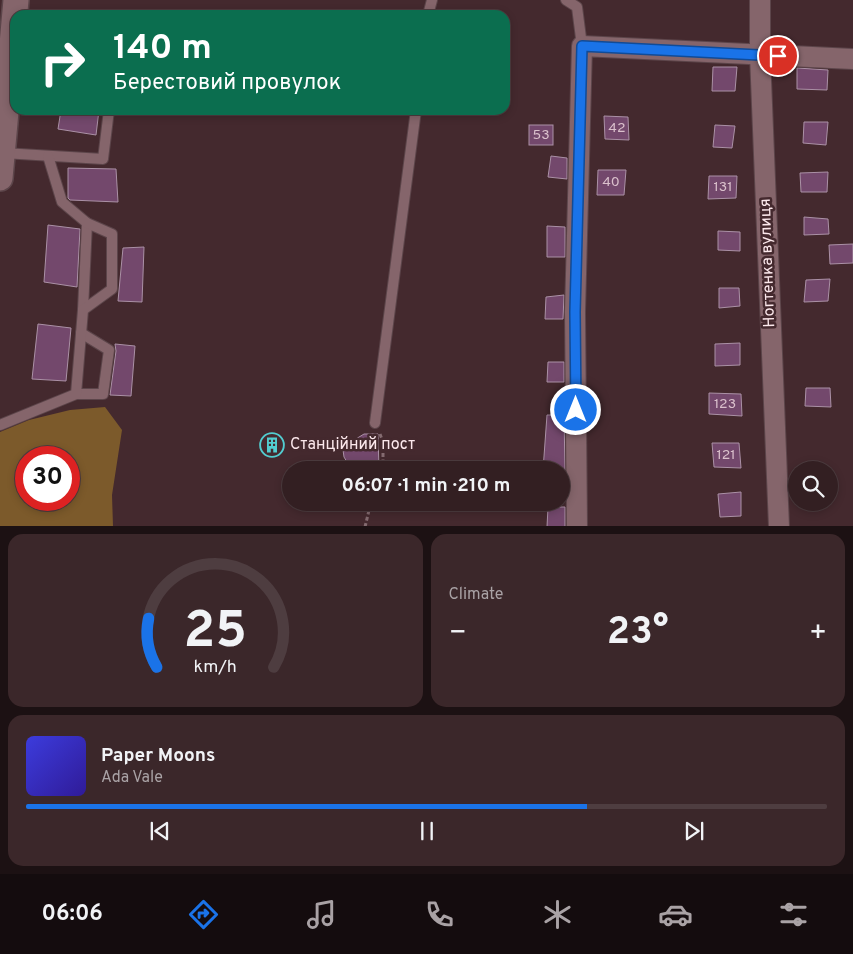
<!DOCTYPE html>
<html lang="en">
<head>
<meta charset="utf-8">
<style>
  :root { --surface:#331f22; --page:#3b272a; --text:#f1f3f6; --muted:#a9a2a5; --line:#4e3d40; --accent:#1a73e8 }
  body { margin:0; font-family:Overpass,sans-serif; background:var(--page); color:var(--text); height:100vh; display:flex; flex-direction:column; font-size:19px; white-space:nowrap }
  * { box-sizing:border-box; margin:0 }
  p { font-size:16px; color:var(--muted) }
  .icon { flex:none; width:28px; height:28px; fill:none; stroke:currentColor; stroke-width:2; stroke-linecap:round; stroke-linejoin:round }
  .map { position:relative; height:526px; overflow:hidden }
  .details { display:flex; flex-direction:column; gap:8px; padding:8px; background:#1c1113; flex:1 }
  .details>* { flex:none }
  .guide { position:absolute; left:10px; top:10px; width:500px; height:105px; border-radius:15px; box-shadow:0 2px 8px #0003,0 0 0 1px var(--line); background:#0b6e4f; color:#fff; overflow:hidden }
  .buttons { position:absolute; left:788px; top:461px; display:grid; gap:10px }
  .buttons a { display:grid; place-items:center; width:50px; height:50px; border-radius:50%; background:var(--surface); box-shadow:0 2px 8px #0003,0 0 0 1px var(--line); font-size:25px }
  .speed { position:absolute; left:15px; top:446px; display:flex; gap:10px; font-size:25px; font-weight:700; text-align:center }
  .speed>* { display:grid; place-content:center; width:65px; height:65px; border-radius:50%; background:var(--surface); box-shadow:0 2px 8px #0003,0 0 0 1px var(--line); line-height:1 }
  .speed .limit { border:8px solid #d22; background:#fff; color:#111 }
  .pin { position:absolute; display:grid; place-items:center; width:42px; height:42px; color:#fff; margin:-21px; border:2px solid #fff; border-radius:50%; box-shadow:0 1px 5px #0007 }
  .me { position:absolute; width:55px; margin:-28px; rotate:0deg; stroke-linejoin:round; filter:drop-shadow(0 0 4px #0008) }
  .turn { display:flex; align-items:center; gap:18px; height:105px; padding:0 20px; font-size:22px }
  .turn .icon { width:65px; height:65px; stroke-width:2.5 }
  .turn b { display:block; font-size:35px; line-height:42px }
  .big { font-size:38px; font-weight:700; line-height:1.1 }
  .details .widget { flex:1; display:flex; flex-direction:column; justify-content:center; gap:8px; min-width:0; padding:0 18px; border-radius:15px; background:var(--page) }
  .details .dial { align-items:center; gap:0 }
  .dial svg { height:130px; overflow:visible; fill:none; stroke:var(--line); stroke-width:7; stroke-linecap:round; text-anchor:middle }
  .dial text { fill:var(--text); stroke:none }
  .song { display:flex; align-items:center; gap:15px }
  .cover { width:60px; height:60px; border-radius:8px; background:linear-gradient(135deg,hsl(240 70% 55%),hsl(250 70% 35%)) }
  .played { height:5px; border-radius:2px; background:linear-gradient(90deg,var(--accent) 70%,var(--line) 70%) }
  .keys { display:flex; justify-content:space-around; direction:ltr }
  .heat { display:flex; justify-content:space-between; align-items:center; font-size:28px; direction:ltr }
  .details .tiles { flex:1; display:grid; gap:8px; grid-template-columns:1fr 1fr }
  .widget:last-child { grid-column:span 2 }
  .trip { position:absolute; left:282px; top:461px; width:288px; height:50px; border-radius:25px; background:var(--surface); box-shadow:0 2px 8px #0003,0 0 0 1px var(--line); font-weight:700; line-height:50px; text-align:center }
  .tab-bar { display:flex; height:80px; justify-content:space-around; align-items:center; background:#140c0e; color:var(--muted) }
  .tab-bar .icon { width:35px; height:35px }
  .tab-bar .current { color:var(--accent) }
  .tab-bar b { font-size:22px; color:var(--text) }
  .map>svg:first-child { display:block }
  .forest { fill:#7c5a2b; fill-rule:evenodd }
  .building { fill:#73486c; stroke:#ab91a6 }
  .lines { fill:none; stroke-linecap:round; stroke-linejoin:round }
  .service-casing { stroke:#5c454a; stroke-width:12 }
  .minor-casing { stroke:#5c454a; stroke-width:22 }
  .tertiary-casing { stroke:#5c454a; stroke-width:28 }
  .path { stroke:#846b70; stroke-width:3; stroke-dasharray:4 2.5; stroke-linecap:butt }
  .service { stroke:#85656b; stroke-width:10 }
  .minor { stroke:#85656b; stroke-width:20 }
  .tertiary { stroke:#85656b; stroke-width:25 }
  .route-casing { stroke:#114b97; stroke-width:12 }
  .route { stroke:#1a73e8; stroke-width:9 }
  .labels { text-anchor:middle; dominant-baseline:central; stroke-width:5; stroke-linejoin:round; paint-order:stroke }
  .number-label { font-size:14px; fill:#dac0cc }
  .street-label { font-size:16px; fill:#fce8ec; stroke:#44292e }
  .poi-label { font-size:16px; fill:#fce8ec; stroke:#44292e; text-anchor:start }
</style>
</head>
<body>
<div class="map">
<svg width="853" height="527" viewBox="0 0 853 527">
  <rect width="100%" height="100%" fill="#44292e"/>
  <path class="forest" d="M105,407L122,430L112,495L113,526H0V432L29,420L70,410ZM26,458H69V500H26Z"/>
  <g class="building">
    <path d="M713,67H737L735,91H712Z"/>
    <path d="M797,68L828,70L827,90L797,89Z"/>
    <path d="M61,110H99L96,135L58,129Z"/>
    <path d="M604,116L628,117L629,140L605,139Z"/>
    <path d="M804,122H828L826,145L803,143Z"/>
    <rect x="529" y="125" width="24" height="20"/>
    <path d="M715,125L735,126L732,148L713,147Z"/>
    <path d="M551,156L567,158V179L548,177Z"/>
    <path d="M68,168L116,169L118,202L70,200L68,198Z"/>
    <path d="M598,170H626L624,195H597Z"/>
    <path d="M828,172L827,192H801L800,173Z"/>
    <path d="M709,176H737L736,198L708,199Z"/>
    <path d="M804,217L828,219L829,234L804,235Z"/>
    <path d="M48,225L80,229L77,287L44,282Z"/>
    <path d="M547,226L565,227V257H547Z"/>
    <path d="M718,231L740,232V251L718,250Z"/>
    <path d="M853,244V263L830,264L829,245Z"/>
    <path d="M144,247L142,302L118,301L123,248Z"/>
    <path d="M830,279L828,301L804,302L806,280Z"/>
    <path d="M719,288H739L740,306L719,308Z"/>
    <path d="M564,295L563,319H545L546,297Z"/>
    <path d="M38,324L71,328L66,381L32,379Z"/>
    <path d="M740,343V365L715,366V344Z"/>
    <path d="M115,344L135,346L131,396L110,395L116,351Z"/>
    <path d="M548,362H564V382H547Z"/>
    <path d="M806,388H830L831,407L805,406Z"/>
    <path d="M709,393L741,394L742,416L709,414Z"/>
    <path d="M547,415H564L565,470H543Z"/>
    <path d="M364,434H378L379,470H362L347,462L344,457L343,450L346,445Z"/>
    <path d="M712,443H739L741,468L714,467Z"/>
    <path d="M741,492V516L720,517L718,494Z"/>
    <path d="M548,507H565V527H547Z"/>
  </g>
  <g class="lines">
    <g class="service-casing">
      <g id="service">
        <path d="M566,0L577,7L582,46"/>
        <path d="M428,15L432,0"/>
        <path d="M3,153L103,159L109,110"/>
        <path d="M83,310L87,223"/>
        <path d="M76,394H103L109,350L81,333"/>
        <path d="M375,423L416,110"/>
        <path d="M0,425L76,394L83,310L112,289V234L87,223L62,202L48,156"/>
      </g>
    </g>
    <g class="minor-casing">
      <g id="minor">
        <path d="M760,0V55L779,527"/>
        <path d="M577,527L575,312L582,46L853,59"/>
      </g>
    </g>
    <g class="tertiary-casing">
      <path id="tertiary" d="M0,178L16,0"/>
    </g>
    <g class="path">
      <path d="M380,434L383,442V470"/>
      <path d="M365,527L371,502"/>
    </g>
    <use href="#service" class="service"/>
    <use href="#minor" class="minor"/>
    <use href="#tertiary" class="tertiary"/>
  </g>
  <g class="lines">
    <g class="route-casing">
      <path id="route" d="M576,410L575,312L582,46L778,56"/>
    </g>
    <use href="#route" class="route"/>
  </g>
  <defs>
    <g id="building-ring" transform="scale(1.25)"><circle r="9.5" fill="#44292e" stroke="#52cdd0" stroke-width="1.5"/><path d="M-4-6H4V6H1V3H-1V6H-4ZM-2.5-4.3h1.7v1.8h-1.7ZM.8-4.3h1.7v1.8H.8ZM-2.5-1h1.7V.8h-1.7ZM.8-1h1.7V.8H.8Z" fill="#52cdd0"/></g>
  </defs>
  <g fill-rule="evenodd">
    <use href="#building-ring" x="272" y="445"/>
  </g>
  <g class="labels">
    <g class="number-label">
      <text x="617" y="128">42</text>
      <text x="541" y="135">53</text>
      <text x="611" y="182">40</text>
      <text x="723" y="187">131</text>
      <text x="725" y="404">123</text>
      <text x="726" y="455">121</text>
    </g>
    <g class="street-label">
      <text transform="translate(768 263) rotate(-92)">Ногтенка вулиця</text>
    </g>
    <g class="poi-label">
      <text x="290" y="445">Станційний пост</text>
    </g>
  </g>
</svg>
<div class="buttons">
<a><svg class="icon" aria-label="search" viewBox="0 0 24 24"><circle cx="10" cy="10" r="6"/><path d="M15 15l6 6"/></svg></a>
</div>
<div class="speed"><div class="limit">30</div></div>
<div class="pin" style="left:778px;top:56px;background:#d93025"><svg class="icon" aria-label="arrive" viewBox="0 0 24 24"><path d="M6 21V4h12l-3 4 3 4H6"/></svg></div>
<svg class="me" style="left:576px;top:410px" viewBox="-20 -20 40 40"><circle r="17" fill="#1a73e8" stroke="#fff" stroke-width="3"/><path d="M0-11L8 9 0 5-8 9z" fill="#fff"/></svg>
<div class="trip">06:07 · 1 min · 210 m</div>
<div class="guide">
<div class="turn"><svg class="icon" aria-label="right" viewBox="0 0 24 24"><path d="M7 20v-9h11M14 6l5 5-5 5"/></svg><div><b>140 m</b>Берестовий провулок</div></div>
</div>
</div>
<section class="details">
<div class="tiles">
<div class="widget dial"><svg viewBox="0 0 100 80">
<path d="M14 69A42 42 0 1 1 86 69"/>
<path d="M14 69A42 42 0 0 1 9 39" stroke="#1a73e8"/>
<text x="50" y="56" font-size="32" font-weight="700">25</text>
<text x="50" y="72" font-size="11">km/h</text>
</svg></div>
<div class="widget"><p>Climate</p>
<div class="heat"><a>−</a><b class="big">23°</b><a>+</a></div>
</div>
<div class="widget">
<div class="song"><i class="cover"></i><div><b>Paper Moons</b><p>Ada Vale</p></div></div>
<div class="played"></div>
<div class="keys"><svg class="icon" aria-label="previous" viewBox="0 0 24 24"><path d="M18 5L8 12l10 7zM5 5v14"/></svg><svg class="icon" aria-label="pause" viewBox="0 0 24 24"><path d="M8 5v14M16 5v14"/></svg><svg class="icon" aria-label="next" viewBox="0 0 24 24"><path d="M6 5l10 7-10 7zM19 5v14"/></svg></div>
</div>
</div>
</section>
<nav class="tab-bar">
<b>06:06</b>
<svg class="icon current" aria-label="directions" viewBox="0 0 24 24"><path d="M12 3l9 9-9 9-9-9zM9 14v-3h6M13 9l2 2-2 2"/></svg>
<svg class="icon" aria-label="music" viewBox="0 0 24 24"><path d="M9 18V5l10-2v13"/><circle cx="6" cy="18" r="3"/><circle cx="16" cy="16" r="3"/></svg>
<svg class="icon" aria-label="phone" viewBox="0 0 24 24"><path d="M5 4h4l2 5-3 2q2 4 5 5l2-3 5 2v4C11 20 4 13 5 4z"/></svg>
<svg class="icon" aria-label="climate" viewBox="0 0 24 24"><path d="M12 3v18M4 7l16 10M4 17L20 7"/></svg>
<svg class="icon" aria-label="car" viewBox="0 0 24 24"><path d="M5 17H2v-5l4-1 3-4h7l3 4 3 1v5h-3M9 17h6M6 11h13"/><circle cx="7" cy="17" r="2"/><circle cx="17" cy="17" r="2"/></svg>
<svg class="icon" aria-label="filters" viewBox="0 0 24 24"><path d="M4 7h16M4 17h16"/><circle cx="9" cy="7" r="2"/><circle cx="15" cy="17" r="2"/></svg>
</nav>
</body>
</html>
